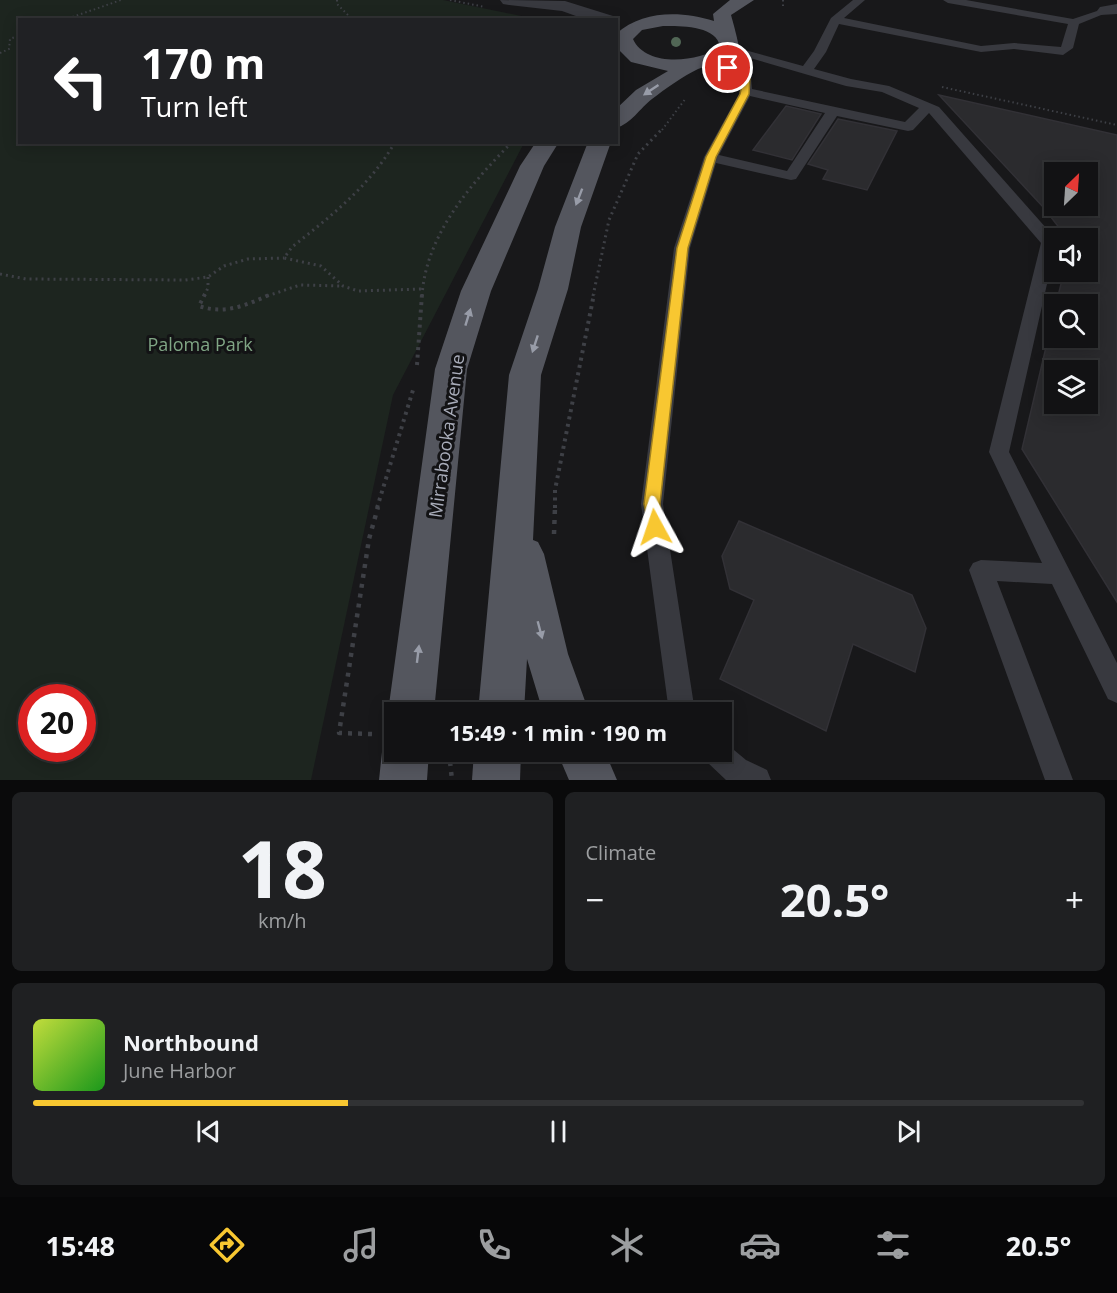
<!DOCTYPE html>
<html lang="en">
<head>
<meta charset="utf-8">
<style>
  :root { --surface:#121214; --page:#1f2022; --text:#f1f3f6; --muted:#9c9ea0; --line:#313234; --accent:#f8c731 }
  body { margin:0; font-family:"Open Sans",sans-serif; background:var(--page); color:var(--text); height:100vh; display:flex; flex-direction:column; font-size:22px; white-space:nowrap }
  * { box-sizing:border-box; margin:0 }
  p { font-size:20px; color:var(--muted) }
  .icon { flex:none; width:33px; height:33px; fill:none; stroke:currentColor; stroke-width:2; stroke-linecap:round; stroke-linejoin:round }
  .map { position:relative; height:780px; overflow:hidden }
  .drawer { display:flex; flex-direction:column; gap:12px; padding:12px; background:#0a0a0b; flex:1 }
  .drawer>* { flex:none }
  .top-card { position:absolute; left:18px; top:18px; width:600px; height:126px; border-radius:0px; box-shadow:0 3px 15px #0003,0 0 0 2px var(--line); background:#202124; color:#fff; overflow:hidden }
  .needle { width:39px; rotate:25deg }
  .controls { position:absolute; left:1044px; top:162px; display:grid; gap:12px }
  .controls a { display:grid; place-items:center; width:54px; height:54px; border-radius:0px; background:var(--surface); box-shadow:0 3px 15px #0003,0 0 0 2px var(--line); font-size:30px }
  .speed { position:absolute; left:18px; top:684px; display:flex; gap:12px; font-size:30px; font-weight:700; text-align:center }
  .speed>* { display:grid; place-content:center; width:78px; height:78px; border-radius:50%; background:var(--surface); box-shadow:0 3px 15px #0003,0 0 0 2px var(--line); line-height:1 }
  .speed .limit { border:9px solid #d22; background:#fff; color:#111 }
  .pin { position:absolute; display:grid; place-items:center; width:51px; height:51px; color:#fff; margin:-26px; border:3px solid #fff; border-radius:50%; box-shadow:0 2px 6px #0007 }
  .me { position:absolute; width:66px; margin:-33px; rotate:355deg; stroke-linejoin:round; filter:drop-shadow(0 0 4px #0008) }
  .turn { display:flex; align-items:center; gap:21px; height:126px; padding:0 24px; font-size:27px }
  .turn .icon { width:78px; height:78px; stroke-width:2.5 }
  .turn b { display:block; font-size:42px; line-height:51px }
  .big { font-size:45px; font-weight:700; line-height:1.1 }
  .drawer .tile { flex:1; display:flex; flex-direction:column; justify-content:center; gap:9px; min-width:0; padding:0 21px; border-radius:9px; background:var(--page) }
  .drawer .dial { align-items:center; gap:0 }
  .dial b { font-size:78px; line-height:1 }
  .song { display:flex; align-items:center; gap:18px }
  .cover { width:72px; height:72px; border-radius:9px; background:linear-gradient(135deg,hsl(70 70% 55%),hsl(120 70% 35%)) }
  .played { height:6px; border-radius:3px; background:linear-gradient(90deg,var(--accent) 30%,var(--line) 30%) }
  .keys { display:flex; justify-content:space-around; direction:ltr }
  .heat { display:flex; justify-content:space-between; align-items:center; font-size:33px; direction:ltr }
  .drawer .tiles { flex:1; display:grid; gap:12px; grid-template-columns:1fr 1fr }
  .tile:last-child { grid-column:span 2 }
  .trip { position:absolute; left:384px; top:702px; width:348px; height:60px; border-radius:0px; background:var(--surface); box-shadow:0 3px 15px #0003,0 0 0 2px var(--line); font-weight:700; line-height:60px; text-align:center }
  .menu { display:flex; height:96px; justify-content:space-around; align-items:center; background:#070708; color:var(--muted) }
  .menu .icon { width:42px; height:42px }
  .menu .active { color:var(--accent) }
  .menu b { font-size:27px; color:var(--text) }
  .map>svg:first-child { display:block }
  .green { fill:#1d251f; fill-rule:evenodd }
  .building { fill:#2b2b2e; stroke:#323136; stroke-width:1.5; fill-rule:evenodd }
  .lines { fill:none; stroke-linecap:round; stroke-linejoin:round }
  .path-far3 { stroke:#3e4046; stroke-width:2; stroke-dasharray:1.5 3; stroke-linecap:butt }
  .path-far2 { stroke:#3e4046; stroke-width:3; stroke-dasharray:2 4; stroke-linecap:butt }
  .path-far1 { stroke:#3e4046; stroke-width:4; stroke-dasharray:3 4.5; stroke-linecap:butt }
  .path { stroke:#3e4046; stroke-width:4.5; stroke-dasharray:4 6; stroke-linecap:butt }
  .service { fill:#38393f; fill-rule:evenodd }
  .minor { fill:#38393f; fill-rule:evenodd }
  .tertiary { fill:#38393f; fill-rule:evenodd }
  .primary { fill:#54565e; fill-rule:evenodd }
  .tree { fill:#516655 }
  .oneway { fill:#989ca8 }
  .route { fill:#f8c731; stroke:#a18120; stroke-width:1.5 }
  .labels { text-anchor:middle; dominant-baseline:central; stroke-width:6; stroke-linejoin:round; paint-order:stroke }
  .park-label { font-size:18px; fill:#80a685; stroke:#131315 }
  .street-label { font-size:18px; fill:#a9adba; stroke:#131315 }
</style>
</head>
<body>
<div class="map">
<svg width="1117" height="780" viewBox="0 0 1117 780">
  <rect width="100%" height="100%" fill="#18181a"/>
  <path class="green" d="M0,0H443L536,19L20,20V142L524,143L393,395L311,780H0ZM32,698H82V748H32Z"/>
  <g class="building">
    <path d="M939,95L1117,135V602L1022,449L1054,313V338H1088V304H1056L1064,272H1088V238H1067L1044,208ZM1054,172H1088V206H1054ZM1054,370H1088V404H1054Z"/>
    <path d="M786,106L821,114L792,160L753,150Z"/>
    <path d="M838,119L897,131L867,190L823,179L828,170L808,164Z"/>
    <path d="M739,521L912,595L926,628L915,672L853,644L826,731L720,679L754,600L730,589L722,556Z"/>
  </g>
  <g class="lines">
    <g class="path-far3">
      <path d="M337,0V4L353,20"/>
      <path d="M450,0L485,7"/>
      <path d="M783,0V9"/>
      <path d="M64,20L121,0"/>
      <path d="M0,53L9,49L10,39L20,35"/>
      <path d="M942,87L1117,125"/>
      <path d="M662,130L686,98"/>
    </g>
    <g class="path-far2">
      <path d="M395,142C370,186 331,216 292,247L284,258L321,266L343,286L358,291L422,289"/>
      <path d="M0,274L26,279L185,280L208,277L224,266L248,259L284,258"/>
      <path d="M204,296L208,288V277"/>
      <path d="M267,296L300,285L341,286"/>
      <path d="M422,296C426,234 471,184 512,142"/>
      <path d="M593,296L609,220L638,154L663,128"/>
    </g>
    <g class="path-far1">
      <path d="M205,294L199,306C225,315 247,305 271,294"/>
      <path d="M417,365L422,294"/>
      <path d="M377,508L413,390"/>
      <path d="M555,508V490L594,294"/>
    </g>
    <g class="path">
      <path d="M554,534L555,507"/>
      <path d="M372,734L339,733L369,539L378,507"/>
      <path d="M449,752L452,780"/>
    </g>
    <g class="service">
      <path d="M853,0H865L844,18L981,46L1014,43L1061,47L1068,24L948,3L943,0H966L1073,19L1106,8L1111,11L1079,24L1073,48L1063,55L1014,49L981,52L839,24L826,52L814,69L851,79L889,86L939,107L1055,238L1054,253L1009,452L1117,663V703L1108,699L1052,584L997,581L1073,780H1045L969,570L973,563L981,560L1042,563L989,452L1041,243L929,113L913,130L908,131L837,116L796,179L791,180L716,163L690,248L663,504L695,712H669L641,504L674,248L704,157L739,94L741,80L710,60L712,57H720L751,76L752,89L905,122L919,108L882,92L846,86L726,51L724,49L730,46L803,66L814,51L831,18ZM750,96L825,113L787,171L719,155Z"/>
      <path d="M722,740L746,760L767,770L771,780H726L707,762L703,752H722Z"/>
    </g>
    <path class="minor" d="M1117,4V14L1100,15L1097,11L1100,7Z"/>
    <path class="tertiary" d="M500,0L565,1L613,16L615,20H587L562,11L509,5L503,4Z"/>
    <g class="primary">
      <path d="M730,0H754L731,15C733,22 740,47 739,50C733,65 710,64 698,69C683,76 665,89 652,99C640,108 631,124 616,128V109L636,90L668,71L631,62L618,49L616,34C643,10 681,11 714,21L713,14ZM663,26C679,26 717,25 720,47C699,62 646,68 633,39L642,30Z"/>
      <path d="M536,142H559L544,166L491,291L467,369L434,712H394V727L388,712L435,369L461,291L520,166Z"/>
      <path d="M588,142H611L581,227L568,289L541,375L533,540L538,542L544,554L568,654L589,712H543L527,659L524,712H478L509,375L538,289L555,227Z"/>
      <path d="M394,733V752H429L427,780H379L382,752L389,735Z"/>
      <path d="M474,752H521L520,780H472Z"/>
      <path d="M557,752H605L617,780H569Z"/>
    </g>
  </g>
  <circle class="tree" cx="676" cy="42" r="5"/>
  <defs><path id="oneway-solid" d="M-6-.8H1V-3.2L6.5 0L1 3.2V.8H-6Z" transform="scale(1.5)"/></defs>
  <g class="oneway">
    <use href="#oneway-solid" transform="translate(651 90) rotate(146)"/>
    <use href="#oneway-solid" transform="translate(579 197) rotate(111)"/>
    <use href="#oneway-solid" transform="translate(468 317) rotate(-73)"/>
    <use href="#oneway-solid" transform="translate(535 344) rotate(108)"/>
    <use href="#oneway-solid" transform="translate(540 630) rotate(75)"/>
    <use href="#oneway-solid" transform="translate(418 654) rotate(-83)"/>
  </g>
  <path class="route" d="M728,65L750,77L749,94L716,157L688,248L660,504L663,527L661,532L655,534L650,532L644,504L677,248L706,157L740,94L743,80L725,69V66Z"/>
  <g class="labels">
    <g class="park-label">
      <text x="200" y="344">Paloma Park</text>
    </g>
    <g class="street-label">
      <text transform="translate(446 436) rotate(-82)">Mirrabooka Avenue</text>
    </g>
  </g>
</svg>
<div class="controls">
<a><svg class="needle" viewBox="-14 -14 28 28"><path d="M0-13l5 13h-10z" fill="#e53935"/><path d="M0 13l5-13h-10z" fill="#9c9ea0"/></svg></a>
<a><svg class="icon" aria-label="sound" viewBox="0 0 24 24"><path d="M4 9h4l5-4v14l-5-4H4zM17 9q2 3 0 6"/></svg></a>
<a><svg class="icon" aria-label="search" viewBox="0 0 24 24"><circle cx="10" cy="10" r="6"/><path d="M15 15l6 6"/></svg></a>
<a><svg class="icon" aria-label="layers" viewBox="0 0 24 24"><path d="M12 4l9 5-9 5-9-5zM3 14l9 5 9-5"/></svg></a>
</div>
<div class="speed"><div class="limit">20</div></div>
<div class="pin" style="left:728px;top:68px;background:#d93025"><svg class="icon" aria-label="arrive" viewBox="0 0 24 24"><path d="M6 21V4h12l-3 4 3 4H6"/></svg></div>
<svg class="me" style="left:655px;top:527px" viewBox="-20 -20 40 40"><path d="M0-17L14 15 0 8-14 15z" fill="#f8c731" stroke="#fff" stroke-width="4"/></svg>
<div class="trip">15:49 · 1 min · 190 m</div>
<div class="top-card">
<div class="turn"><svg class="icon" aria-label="left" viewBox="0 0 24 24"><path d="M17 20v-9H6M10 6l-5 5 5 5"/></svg><div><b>170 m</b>Turn left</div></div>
</div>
</div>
<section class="drawer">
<div class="tiles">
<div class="tile dial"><b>18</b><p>km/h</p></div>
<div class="tile"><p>Climate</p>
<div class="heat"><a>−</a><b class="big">20.5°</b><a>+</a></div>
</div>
<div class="tile">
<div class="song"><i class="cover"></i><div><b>Northbound</b><p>June Harbor</p></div></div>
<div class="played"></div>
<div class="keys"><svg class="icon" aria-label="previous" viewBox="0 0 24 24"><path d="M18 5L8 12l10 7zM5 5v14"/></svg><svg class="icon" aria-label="pause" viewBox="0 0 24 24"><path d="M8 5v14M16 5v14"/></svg><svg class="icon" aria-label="next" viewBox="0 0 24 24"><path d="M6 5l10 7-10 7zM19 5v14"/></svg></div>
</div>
</div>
</section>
<nav class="menu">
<b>15:48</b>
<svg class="icon active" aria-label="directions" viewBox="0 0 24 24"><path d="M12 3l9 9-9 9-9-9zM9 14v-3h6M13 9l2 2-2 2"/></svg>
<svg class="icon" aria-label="music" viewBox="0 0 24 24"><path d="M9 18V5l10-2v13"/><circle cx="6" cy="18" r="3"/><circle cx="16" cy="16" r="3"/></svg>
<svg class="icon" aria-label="phone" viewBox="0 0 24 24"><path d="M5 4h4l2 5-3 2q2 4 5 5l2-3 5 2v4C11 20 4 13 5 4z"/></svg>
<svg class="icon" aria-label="climate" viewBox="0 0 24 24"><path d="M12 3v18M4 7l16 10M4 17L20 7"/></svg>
<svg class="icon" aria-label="car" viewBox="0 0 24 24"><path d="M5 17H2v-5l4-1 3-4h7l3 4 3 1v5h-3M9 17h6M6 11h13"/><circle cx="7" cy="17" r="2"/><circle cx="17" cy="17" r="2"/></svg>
<svg class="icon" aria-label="filters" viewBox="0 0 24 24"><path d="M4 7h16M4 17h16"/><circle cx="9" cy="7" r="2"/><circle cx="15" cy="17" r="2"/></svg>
<b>20.5°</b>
</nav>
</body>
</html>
